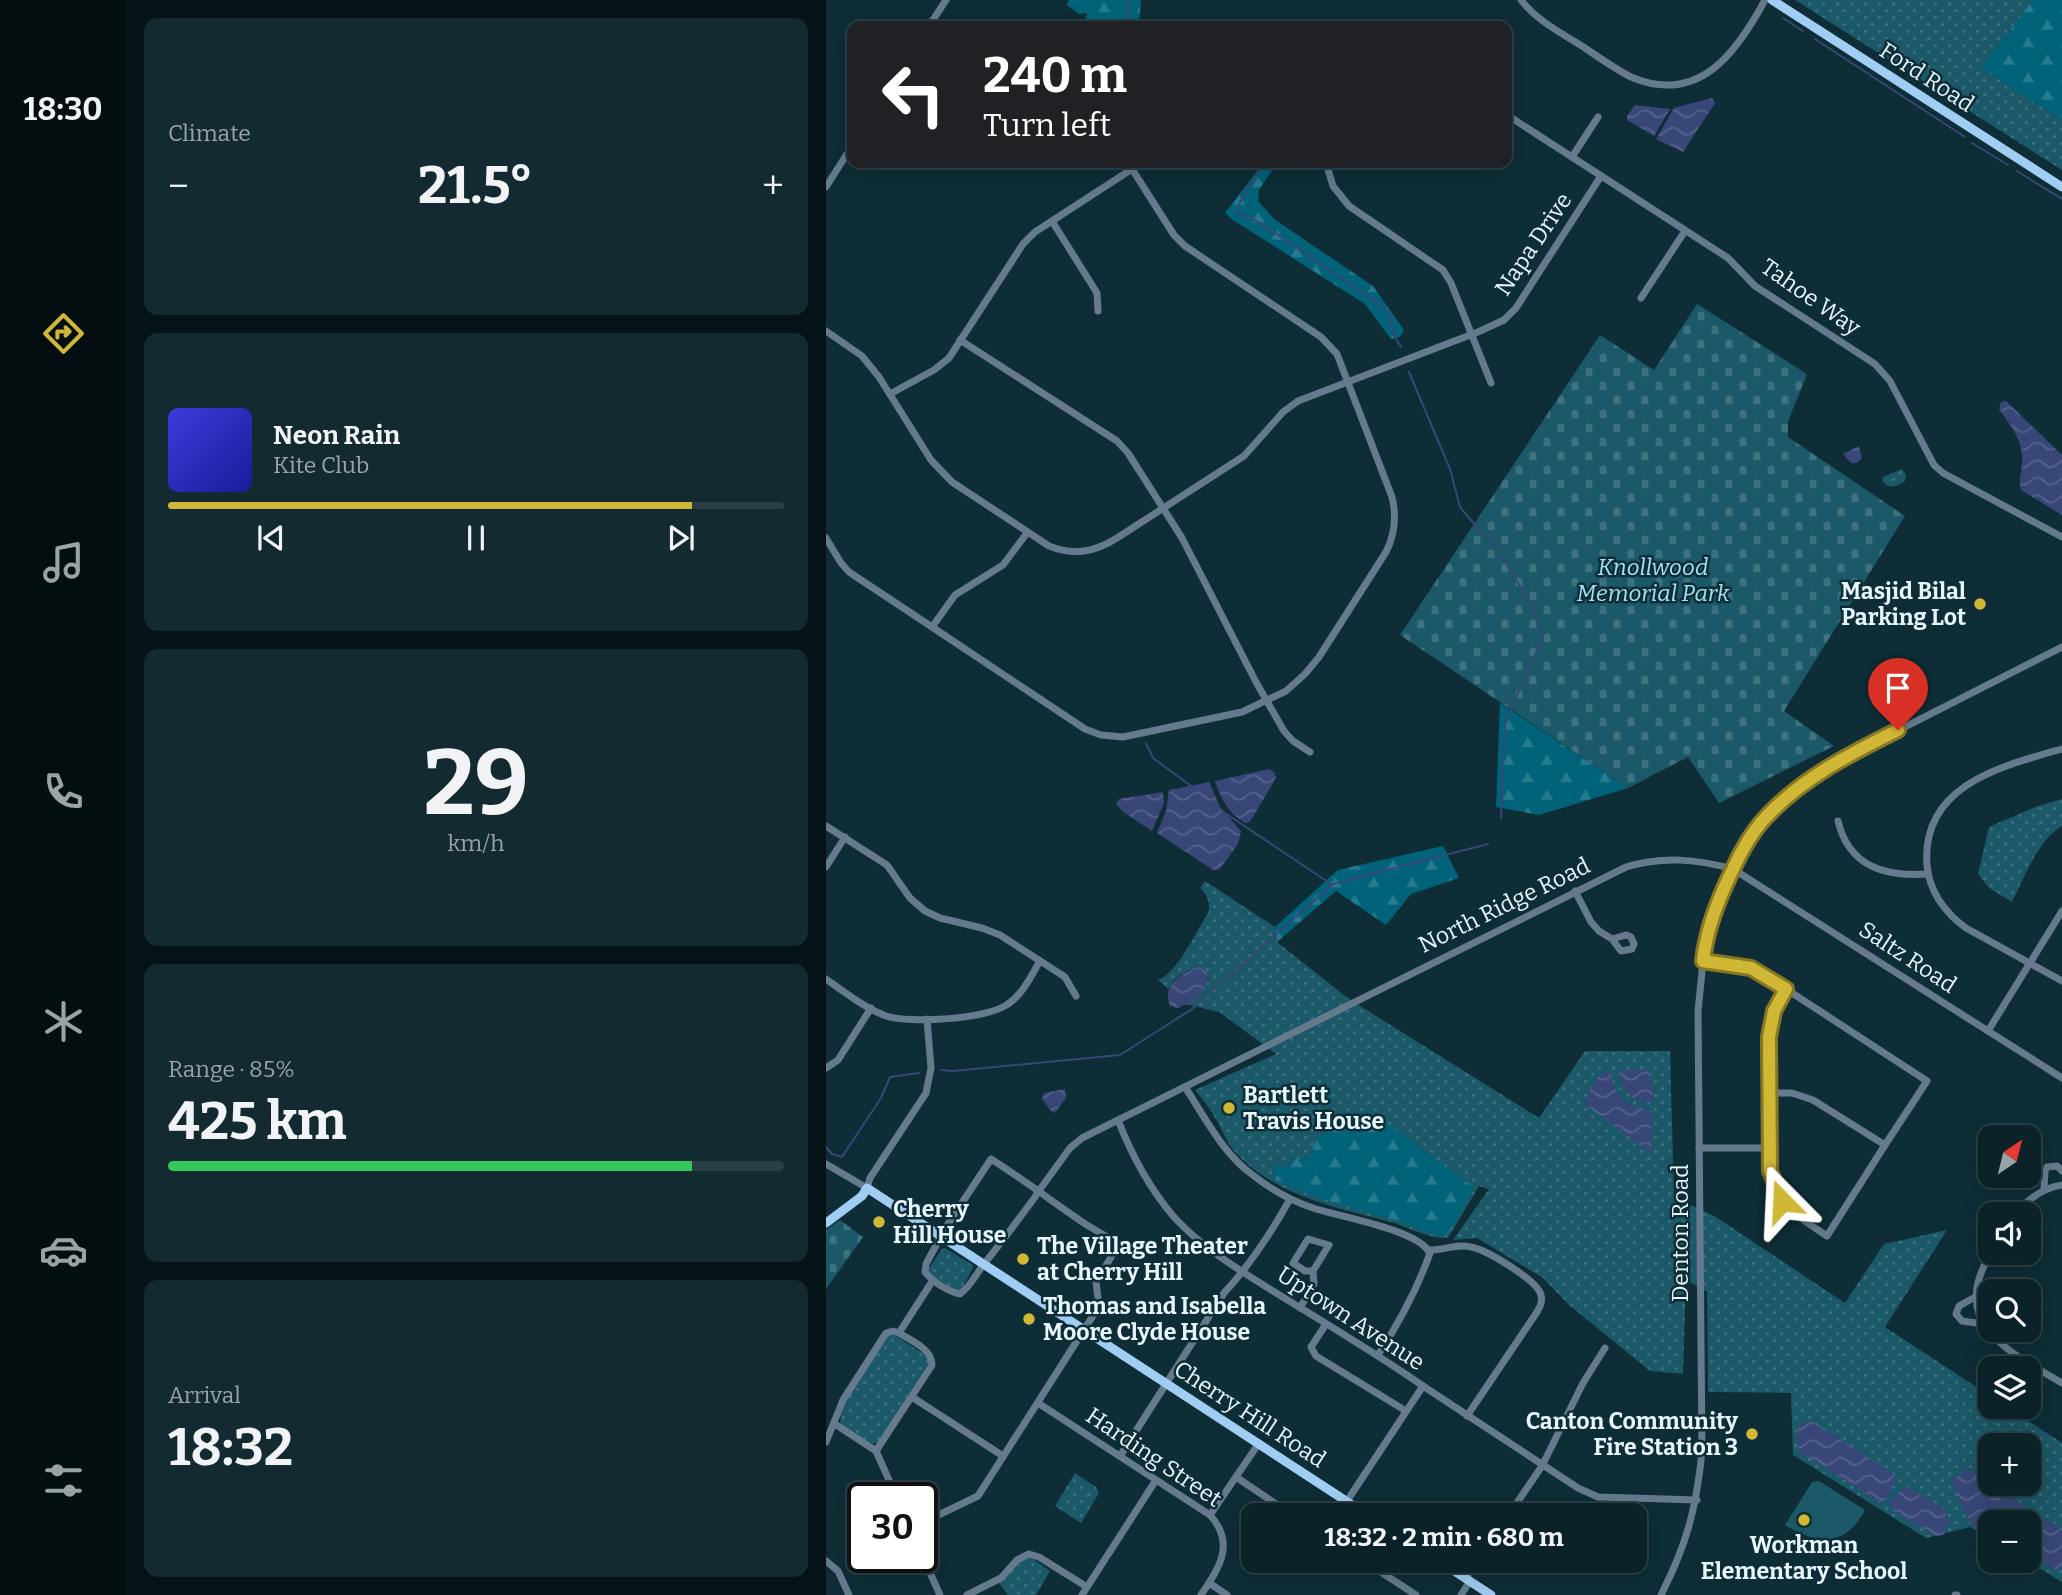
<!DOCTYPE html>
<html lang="en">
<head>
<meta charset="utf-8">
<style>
  :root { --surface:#0a2228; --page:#132a30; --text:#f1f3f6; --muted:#99a4a8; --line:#2a3f45; --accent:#d1b736 }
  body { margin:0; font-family:Bitter,serif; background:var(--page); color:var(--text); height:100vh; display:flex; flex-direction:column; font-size:26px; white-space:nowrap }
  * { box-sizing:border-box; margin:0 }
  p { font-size:23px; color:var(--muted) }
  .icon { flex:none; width:38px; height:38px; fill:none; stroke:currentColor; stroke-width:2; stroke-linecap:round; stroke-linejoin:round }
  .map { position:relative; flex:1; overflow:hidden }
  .details { display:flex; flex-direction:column; gap:18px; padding:18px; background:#061316; width:700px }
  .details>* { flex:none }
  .top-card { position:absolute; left:21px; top:21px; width:665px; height:147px; border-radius:14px; box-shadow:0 7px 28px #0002,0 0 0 2px var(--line); background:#202124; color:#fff; overflow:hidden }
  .needle { width:46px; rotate:35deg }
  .controls { position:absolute; left:1152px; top:1125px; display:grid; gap:14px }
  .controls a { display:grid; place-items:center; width:63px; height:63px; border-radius:14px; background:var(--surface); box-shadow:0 7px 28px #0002,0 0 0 2px var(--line); font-size:35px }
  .speed { position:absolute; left:21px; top:1482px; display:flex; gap:14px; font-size:35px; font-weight:700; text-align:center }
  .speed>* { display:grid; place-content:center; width:91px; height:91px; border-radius:50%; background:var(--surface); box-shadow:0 7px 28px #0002,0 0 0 2px var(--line); line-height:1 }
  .speed .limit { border:4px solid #111; border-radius:10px; background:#fff; color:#111 }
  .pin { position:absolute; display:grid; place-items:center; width:60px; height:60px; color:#fff; margin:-72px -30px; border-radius:50% 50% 50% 0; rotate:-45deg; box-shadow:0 0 7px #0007 }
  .pin .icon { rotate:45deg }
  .me { position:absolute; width:77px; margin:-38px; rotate:339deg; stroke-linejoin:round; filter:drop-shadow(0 0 5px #0008) }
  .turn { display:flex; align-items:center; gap:24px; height:147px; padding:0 21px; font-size:32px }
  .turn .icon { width:91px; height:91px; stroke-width:2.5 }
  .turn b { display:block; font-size:49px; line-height:60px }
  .big { font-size:52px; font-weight:700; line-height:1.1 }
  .details .widget { flex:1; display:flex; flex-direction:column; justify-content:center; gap:10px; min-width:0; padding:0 24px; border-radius:14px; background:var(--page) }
  .details .dial { align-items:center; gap:0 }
  .dial b { font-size:91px; line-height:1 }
  .song { display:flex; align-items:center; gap:21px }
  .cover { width:84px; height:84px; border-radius:10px; background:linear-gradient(135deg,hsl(240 70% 55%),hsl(240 70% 35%)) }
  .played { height:7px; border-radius:4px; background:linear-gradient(90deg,var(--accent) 85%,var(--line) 85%) }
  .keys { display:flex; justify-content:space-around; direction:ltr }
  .heat { display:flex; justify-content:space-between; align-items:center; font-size:38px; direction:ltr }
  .charge { height:10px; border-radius:5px; background:linear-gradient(90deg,#34c759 85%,var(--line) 0) }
  .trip { position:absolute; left:415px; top:1503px; width:406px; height:70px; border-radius:14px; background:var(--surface); box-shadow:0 7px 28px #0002,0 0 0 2px var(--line); font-weight:700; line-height:70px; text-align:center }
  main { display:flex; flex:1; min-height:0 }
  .menu { display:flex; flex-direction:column; width:126px; justify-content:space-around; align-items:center; background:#040e10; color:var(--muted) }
  .menu .icon { width:49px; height:49px }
  .menu .selected { color:var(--accent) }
  .menu b { font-size:32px; color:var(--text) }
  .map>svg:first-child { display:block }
  .green { fill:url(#green-dots); fill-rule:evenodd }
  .forest { fill:url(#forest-firs) }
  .cemetery { fill:url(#cemetery-stones) }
  .pitch { fill:#1b5868 }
  .water { fill:url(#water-waves) }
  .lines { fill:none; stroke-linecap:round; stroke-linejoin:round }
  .stream { stroke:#384778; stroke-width:2 }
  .minor { stroke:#657b8d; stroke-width:7 }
  .major { stroke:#a0cdf3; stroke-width:9 }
  .route-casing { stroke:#887723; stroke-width:18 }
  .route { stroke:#d1b736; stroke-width:12 }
  .poi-dot { fill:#d1b736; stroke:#0e2d36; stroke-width:2.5 }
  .labels { text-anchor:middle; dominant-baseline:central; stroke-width:5; stroke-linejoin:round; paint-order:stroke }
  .street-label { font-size:23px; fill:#e5f6fc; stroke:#0e2d36 }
  .park-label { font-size:23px; font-style:italic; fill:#a3e1f5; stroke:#0e2d36 }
  .poi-label { font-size:23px; font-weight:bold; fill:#e5f6fc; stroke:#0e2d36; text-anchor:start }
</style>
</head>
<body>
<main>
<nav class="menu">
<b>18:30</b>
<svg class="icon selected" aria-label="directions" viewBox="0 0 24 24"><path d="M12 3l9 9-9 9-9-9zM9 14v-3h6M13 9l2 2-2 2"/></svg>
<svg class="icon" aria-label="music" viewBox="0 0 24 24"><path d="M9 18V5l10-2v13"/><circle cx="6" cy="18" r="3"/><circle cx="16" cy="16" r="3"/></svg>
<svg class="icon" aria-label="phone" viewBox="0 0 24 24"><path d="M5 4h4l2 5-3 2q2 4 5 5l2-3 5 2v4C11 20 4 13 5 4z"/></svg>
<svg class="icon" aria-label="climate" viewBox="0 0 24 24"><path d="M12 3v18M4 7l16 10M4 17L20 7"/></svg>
<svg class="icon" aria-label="car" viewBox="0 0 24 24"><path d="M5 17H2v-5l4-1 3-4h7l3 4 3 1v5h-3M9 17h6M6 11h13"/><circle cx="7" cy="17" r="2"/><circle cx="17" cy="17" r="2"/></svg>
<svg class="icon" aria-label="filters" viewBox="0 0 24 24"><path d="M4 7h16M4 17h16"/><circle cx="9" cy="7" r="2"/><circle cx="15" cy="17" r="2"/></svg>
</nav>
<section class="details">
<div class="widget"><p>Climate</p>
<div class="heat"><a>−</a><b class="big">21.5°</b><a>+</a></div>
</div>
<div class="widget">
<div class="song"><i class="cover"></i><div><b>Neon Rain</b><p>Kite Club</p></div></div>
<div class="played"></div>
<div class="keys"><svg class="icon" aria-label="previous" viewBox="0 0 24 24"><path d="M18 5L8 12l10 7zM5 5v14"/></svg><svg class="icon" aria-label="pause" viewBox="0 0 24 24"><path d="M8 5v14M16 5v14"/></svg><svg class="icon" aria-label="next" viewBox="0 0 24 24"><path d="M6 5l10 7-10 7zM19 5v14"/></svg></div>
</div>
<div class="widget dial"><b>29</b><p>km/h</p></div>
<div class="widget"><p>Range · 85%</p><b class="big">425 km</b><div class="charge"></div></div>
<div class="widget"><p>Arrival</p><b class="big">18:32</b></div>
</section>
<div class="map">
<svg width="1236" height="1595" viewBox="0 0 1236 1595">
  <defs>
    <pattern id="green-dots" width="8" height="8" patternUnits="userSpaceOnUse" patternTransform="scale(1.75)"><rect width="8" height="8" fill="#1b5868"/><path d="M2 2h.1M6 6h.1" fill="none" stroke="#3c717e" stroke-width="1.8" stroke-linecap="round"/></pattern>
    <pattern id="forest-firs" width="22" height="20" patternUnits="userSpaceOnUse" patternTransform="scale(1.75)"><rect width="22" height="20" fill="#006379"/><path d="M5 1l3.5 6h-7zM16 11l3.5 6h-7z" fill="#257a8d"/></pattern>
    <pattern id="cemetery-stones" width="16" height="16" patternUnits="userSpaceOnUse" patternTransform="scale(1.75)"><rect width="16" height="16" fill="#1b5868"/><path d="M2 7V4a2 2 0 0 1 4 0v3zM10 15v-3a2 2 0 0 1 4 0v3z" fill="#3c717e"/></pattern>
    <pattern id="water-waves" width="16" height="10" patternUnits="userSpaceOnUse" patternTransform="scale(1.75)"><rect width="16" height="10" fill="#384778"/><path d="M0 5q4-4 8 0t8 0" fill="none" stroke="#55628c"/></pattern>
  </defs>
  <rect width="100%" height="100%" fill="#0e2d36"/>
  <g class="green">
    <path d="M969,0H1236V170Z"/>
    <path d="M1076,469L1080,475L1079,481C1071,486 1065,490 1057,482V477Z"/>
    <path d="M1236,799V826C1211,841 1199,877 1186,902L1163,888L1152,874L1163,827L1209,807Z"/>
    <path d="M379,881L449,927L451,942L523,999L713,1118L759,1051H844L848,1197L890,1217L1019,1303L1058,1244L1121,1230L1059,1327L1164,1396V1407H1181L1236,1443V1582L1202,1561V1522H1164V1538L1144,1527L1100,1538L967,1455L965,1393L882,1392L881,1292L860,1280L857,1374L824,1371L743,1305L717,1278L651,1238L627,1240L663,1189L653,1186L622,1238C600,1239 582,1226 561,1221C508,1207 449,1195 410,1153C400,1143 396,1128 388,1116C383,1107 376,1099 369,1090L450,1054L393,1012L359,1004L373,996L383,978L371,967C359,973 349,975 342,989L332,980C351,974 371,930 382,913C385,903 381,895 374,888ZM1164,1446H1202V1484H1164Z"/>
    <path d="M119,1248L148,1266L135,1290L130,1291L103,1274V1268L116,1249Z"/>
    <path d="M67,1334L101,1356L103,1362L52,1443L46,1444L15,1425C10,1405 50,1354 61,1336Z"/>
    <path d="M249,1473L270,1487L273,1493L255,1523L229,1506Z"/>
    <path d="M206,1558L224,1571L210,1595H182L173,1583C185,1575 191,1559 206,1558Z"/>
  </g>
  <g class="forest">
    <path d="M243,0H315L313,26H258L261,13L253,14L241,5Z"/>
    <path d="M1207,0H1236V120L1155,68Z"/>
    <path d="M430,163H448L449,166L433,190L432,201L448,219L547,286L578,330L574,337L565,339L539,304L407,220L399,213L432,170Z"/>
    <path d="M674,703L802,788L713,815L670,807Z"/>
    <path d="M617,846L633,878L585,894L560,925L510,891L451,942L449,927L512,870Z"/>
    <path d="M544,1111L649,1188L621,1235C603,1237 591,1227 575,1222C531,1208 487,1200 447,1178L449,1164L459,1168L467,1160L483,1157L492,1137Z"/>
  </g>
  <g class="cemetery">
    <path d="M871,304L981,374L962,422V437L1079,516L958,711L1008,746L893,803L862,757L802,788L574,635L774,335L828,370Z"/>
    <path d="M14,1220L37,1237L0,1289V1230Z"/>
  </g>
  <path class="pitch" d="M993,1481L1039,1510C1019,1548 991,1545 959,1525L986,1482Z"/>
  <g class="water">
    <path d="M886,98L889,103L857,152L830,139L848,108Z"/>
    <path d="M809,105L844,109L828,136L801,120V116Z"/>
    <path d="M1180,401L1236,455V515L1195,490C1192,479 1196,472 1196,461C1197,440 1184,425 1173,409L1175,402Z"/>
    <path d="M1033,446L1036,458L1031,463H1025L1017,454Z"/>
    <path d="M443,769L448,772L450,778L424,822L419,823C402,813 395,799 389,781Z"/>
    <path d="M383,782L394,807L415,831L412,844L394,869L387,870L331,833L340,811L343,790Z"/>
    <path d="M337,792L338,803L326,831L297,812L290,804L293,799Z"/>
    <path d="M371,967C387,970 383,985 374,995C369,1001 359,1004 352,1008L344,1006C336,982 354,976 371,967Z"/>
    <path d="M796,1070H821L825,1074L827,1102C808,1102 795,1093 793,1073Z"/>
    <path d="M785,1072C787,1096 802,1108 826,1111L825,1151H822L758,1104L771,1078L776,1073Z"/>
    <path d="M239,1089L240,1098L229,1113L225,1111L216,1099L218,1093Z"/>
    <path d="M985,1421L1067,1473L1070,1479L1060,1500L1054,1502L973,1452L970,1433L974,1424Z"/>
    <path d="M1141,1469L1236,1530V1565L1232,1571L1202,1555V1522H1164V1534L1145,1524L1124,1481Z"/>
    <path d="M1079,1486L1117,1508L1124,1521L1117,1535L1111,1536L1067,1511L1063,1503Z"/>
  </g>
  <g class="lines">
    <g class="stream">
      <path d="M957,18L977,31"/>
      <path d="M301,26L302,0"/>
      <path d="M989,39L1139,137"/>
      <path d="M1146,143L1182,165"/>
      <path d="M437,163C433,179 409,199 412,214L433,222L560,309L564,315L567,334L575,347"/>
      <path d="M1191,171L1236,199"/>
      <path d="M583,372L624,469L634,507L653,530L664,537L670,547"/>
      <path d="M320,743L327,758L365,786"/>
      <path d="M396,811L505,884"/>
      <path d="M675,818L679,724L702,669L715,643L717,634L706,606L675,555"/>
      <path d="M115,1070L127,1071L294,1055L366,1009L507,884L662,844"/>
      <path d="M0,1147L6,1154L16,1157L55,1098L64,1077L93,1073"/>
    </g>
    <g class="minor">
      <path d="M695,0C711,21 737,34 759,48C774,58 789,69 805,77C873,106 911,52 939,0"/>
      <path d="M371,25L372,26"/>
      <path d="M103,26L120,0"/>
      <path d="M681,115L902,258L929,286L1049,364L1064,381L1108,465L1117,473L1236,537"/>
      <path d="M746,157L772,117"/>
      <path d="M500,163L507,186L523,206L617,270L625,283L665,383"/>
      <path d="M0,187L26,146"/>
      <path d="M226,221L271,293L272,311"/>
      <path d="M815,298L859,231"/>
      <path d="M0,331L36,356L53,377L105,460L126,482L223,546C248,556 269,552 291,538L418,456L457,412L472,401L652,332L678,320L690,308L775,176"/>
      <path d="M134,340L291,441L302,453L356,538L430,682L458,731L467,741L484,752"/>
      <path d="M64,394L108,370L123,358L197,244L209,232L306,169L348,235L359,246L495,337L511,354L566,497C571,517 569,534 560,552L493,657L479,674L460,691L416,712L297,737L275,735L259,729L106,627L129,595L177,565L201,533"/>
      <path d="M0,538L15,563L23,572L106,627"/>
      <path d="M1236,749C1176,766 1095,785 1101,865C1103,891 1119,913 1140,928L1236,981"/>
      <path d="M1012,821C1023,867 1059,877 1102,874"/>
      <path d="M0,826L61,865L84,898L99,911L114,918L156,928L174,935L239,977L250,996"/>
      <path d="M0,867L19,837"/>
      <path d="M749,891L765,922L773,931L786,939L795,951L806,949L808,944L805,937L800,935L786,939"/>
      <path d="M0,979C18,992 39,1008 60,1016C84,1024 161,1019 182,1004C197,994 205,976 214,961"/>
      <path d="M1162,1031L1236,911"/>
      <path d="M0,1068L12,1060L45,1008"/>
      <path d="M359,1087C380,1119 397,1154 428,1176C446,1190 468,1202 490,1209C516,1217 592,1230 604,1253C591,1290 573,1323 552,1355"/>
      <path d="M943,1093H966L987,1100L1059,1145L1101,1081L960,989"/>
      <path d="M292,1120C306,1156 323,1188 348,1217C375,1247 413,1270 447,1291C497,1322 548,1352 597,1386L521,1501"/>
      <path d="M873,1148H943V1027L948,1011L960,989L924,968L877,960"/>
      <path d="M943,1148C945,1201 959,1208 1001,1236L1059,1145"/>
      <path d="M0,1164L41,1188L44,1178L100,1093L105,1068L101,1019"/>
      <path d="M1218,1190L1219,1171L1221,1167L1231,1166L1236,1171"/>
      <path d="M1190,1214C1202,1199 1216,1188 1236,1185"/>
      <path d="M602,1250C617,1251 631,1243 645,1247C661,1250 711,1280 715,1295C717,1303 713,1309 709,1315L641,1416"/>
      <path d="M1165,1253C1121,1324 1184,1352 1236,1383"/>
      <path d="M1151,1296L1133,1306L1130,1314L1136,1321L1157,1324"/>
      <path d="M474,1308L488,1284L487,1271L503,1245L482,1239L467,1263L479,1271H487"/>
      <path d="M500,1324L485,1347L490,1356L580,1411"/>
      <path d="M597,1386L752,1488L772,1497L871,1500"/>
      <path d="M86,1397L177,1456"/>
      <path d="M212,1403L384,1515C410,1544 393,1568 375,1595"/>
      <path d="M9,1424L50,1451L71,1498"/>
      <path d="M0,1442L17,1400L60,1333L67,1331L73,1333L107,1280"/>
      <path d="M50,1451L106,1365C106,1349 86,1341 73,1333"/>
      <path d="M294,1456L398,1293C425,1264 445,1233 464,1199"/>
      <path d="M410,1477L468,1516"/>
      <path d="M384,1515L433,1443"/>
      <path d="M682,1516L716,1466L757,1383L779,1348"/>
      <path d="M96,1523L152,1496L270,1311L272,1298L270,1282L290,1249C289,1243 290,1244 285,1240C275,1232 262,1227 252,1219C223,1199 195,1178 165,1159L120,1227L100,1264L99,1272C107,1282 121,1291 134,1294C145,1286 150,1274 158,1264C176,1242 192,1220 209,1197L212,1192L244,1148L256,1138L800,867C837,856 870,859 907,869L1236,1078"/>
      <path d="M96,1555L114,1595"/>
      <path d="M0,1561L12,1571L23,1595"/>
      <path d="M538,1561L590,1595"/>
      <path d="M639,1579L651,1561"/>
      <path d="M383,1583L401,1595"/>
      <path d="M141,1595L175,1578L191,1560L203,1554L213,1557L261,1587"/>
      <path d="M256,1595L330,1480"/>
      <path d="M635,1595L644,1581"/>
      <path d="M835,1595C861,1544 870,1509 876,1452L872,1011L878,952L886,916L914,855L941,815L1006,764L1236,647"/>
      <path d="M1129,1595H1131"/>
    </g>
    <g class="major">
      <path d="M946,0L1236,187"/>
      <path d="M0,1223L36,1196L41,1188L543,1516"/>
      <path d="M613,1561L665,1595"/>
    </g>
  </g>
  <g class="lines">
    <g class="route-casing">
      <path id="route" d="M956,1201L944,1171L943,1037L948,1011L960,989L925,968L877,961C880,933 889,908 900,884C911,860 923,834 942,815C978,777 1026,753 1072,730"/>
    </g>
    <use href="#route" class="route"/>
  </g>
  <g class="poi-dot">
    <circle cx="1154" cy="604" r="7"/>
    <circle cx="403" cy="1108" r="7"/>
    <circle cx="53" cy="1222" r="7"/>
    <circle cx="197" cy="1259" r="7"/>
    <circle cx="203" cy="1319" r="7"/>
    <circle cx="926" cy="1434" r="7"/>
    <circle cx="978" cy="1520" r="7"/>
  </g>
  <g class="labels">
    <g class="street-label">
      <text transform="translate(1101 77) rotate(33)">Ford Road</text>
      <text transform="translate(707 244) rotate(-56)">Napa Drive</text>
      <text transform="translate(985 297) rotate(35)">Tahoe Way</text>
      <text transform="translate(678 905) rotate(-26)">North Ridge Road</text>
      <text transform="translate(1082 957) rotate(33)">Saltz Road</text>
      <text transform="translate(854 1233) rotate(-90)">Denton Road</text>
      <text transform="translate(525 1318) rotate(33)">Uptown Avenue</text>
      <text transform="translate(424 1414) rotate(33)">Cherry Hill Road</text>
      <text transform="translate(328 1457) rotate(34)">Harding Street</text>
    </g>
    <g class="park-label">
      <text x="827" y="567">Knollwood<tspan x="827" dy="26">Memorial Park</tspan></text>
    </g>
    <g class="poi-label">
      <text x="1140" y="591" text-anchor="end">Masjid Bilal<tspan x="1140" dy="26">Parking Lot</tspan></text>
      <text x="417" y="1095">Bartlett<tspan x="417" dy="26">Travis House</tspan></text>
      <text x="67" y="1209">Cherry<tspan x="67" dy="26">Hill House</tspan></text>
      <text x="211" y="1246">The Village Theater<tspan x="211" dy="26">at Cherry Hill</tspan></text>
      <text x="217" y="1306">Thomas and Isabella<tspan x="217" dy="26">Moore Clyde House</tspan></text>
      <text x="912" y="1421" text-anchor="end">Canton Community<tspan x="912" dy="26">Fire Station 3</tspan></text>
      <text x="978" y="1545" text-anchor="middle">Workman<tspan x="978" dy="26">Elementary School</tspan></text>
    </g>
  </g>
</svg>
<div class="controls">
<a><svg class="needle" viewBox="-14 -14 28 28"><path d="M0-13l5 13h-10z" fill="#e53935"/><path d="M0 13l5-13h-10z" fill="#99a4a8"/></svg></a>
<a><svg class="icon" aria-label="sound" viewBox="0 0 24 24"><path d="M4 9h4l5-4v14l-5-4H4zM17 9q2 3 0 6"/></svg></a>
<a><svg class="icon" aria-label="search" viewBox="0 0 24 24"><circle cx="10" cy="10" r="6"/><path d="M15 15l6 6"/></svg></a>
<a><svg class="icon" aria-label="layers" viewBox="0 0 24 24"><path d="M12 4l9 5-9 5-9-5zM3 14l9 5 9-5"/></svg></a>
<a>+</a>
<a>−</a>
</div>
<div class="speed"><div class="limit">30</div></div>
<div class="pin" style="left:1072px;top:730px;background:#d93025"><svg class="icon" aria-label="arrive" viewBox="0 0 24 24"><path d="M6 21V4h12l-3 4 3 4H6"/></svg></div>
<svg class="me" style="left:956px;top:1201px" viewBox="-20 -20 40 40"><path d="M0-17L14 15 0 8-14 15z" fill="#d1b736" stroke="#fff" stroke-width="4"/></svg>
<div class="trip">18:32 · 2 min · 680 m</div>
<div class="top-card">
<div class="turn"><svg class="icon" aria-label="left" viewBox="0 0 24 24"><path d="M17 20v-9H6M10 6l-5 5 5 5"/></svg><div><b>240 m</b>Turn left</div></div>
</div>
</div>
</main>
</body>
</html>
